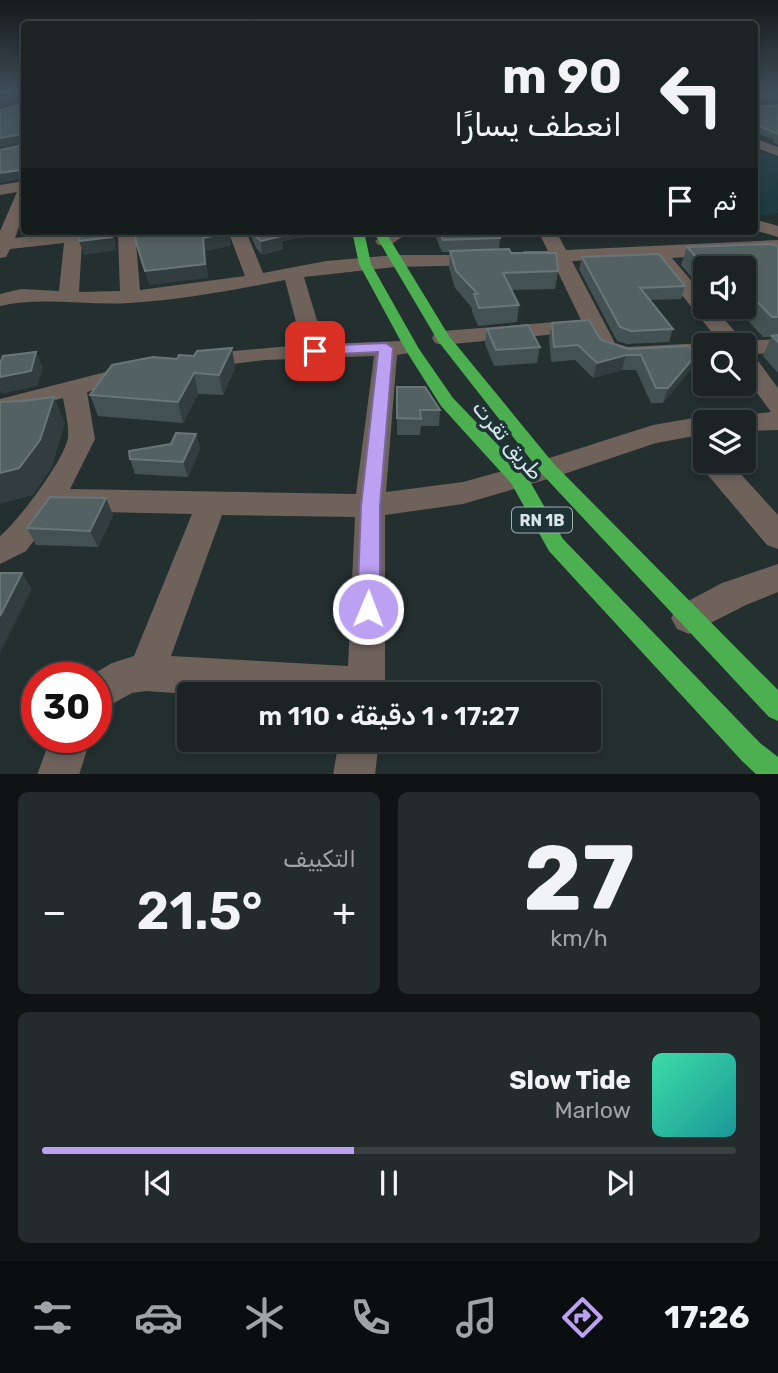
<!DOCTYPE html>
<html lang="ar">
<head>
<meta charset="utf-8">
<style>
  :root { --surface:#1b2324; --page:#242b2c; --text:#f1f3f6; --muted:#a0a4a6; --line:#394041; --accent:#bca0f2 }
  body { margin:0; font-family:Rubik,Cairo,sans-serif; background:var(--page); color:var(--text); direction:rtl; height:100vh; display:flex; flex-direction:column; font-size:26px; white-space:nowrap }
  * { box-sizing:border-box; margin:0 }
  p { font-size:23px; color:var(--muted) }
  .icon { flex:none; width:38px; height:38px; fill:none; stroke:currentColor; stroke-width:2; stroke-linecap:round; stroke-linejoin:round }
  .map { position:relative; height:774px; overflow:hidden; direction:ltr }
  .sheet { display:flex; flex-direction:column; gap:18px; padding:18px; background:#0f1314; flex:1 }
  .sheet>* { flex:none }
  .hud { position:absolute; left:21px; top:21px; width:737px; height:214px; border-radius:7px; box-shadow:0 4px 10px #0003,0 0 0 2px var(--line); direction:rtl; background:#1b2324; color:var(--text); overflow:hidden }
  .fabs { position:absolute; left:693px; top:256px; display:grid; gap:14px }
  .fabs a { display:grid; place-items:center; width:63px; height:63px; border-radius:7px; background:var(--surface); box-shadow:0 4px 10px #0003,0 0 0 2px var(--line); font-size:35px }
  .speed { position:absolute; left:21px; top:662px; display:flex; gap:14px; font-size:35px; font-weight:700; text-align:center }
  .speed>* { display:grid; place-content:center; width:91px; height:91px; border-radius:50%; background:var(--surface); box-shadow:0 4px 10px #0003,0 0 0 2px var(--line); line-height:1 }
  .speed .limit { border:10px solid #d22; background:#fff; color:#111 }
  .pin { position:absolute; display:grid; place-items:center; width:60px; height:60px; color:#fff; margin:-30px; border-radius:14px; box-shadow:0 4px 10px #0006 }
  .me { position:absolute; width:77px; margin:-38px; rotate:1deg; stroke-linejoin:round; filter:drop-shadow(0 0 5px #0008) }
  .turn { display:flex; align-items:center; gap:24px; height:147px; padding:0 21px; font-size:32px }
  .turn .icon { width:91px; height:91px; stroke-width:2.5 }
  .turn b { display:block; font-size:49px; line-height:60px }
  .then { display:flex; align-items:center; height:66px; padding:0 21px; background:#0003; gap:14px; font-size:26px }
  .big { font-size:52px; font-weight:600; line-height:1.1 }
  .sheet .tile { flex:1; display:flex; flex-direction:column; justify-content:center; gap:10px; min-width:0; padding:0 24px; border-radius:10px; background:var(--page) }
  .sheet .dial { align-items:center; gap:0 }
  .dial b { font-size:91px; line-height:1 }
  .song { display:flex; align-items:center; gap:21px }
  .cover { width:84px; height:84px; border-radius:10px; background:linear-gradient(135deg,hsl(160 70% 55%),hsl(180 70% 35%)) }
  .played { height:7px; border-radius:4px; background:linear-gradient(90deg,var(--accent) 45%,var(--line) 45%) }
  .keys { display:flex; justify-content:space-around; direction:ltr }
  .heat { display:flex; justify-content:space-between; align-items:center; font-size:38px; direction:ltr }
  .sheet .tiles { flex:1; display:grid; gap:18px; grid-template-columns:1fr 1fr }
  .tile:last-child { grid-column:span 2 }
  .trip { position:absolute; left:177px; top:682px; width:424px; height:70px; border-radius:7px; background:var(--surface); box-shadow:0 4px 10px #0003,0 0 0 2px var(--line); font-weight:600; line-height:70px; text-align:center; direction:rtl }
  .tab-bar { display:flex; height:112px; justify-content:space-around; align-items:center; background:#0b0e0e; color:var(--muted) }
  .tab-bar .icon { width:49px; height:49px }
  .tab-bar .current { color:var(--accent) }
  .tab-bar b { font-size:32px; color:var(--text) }
  .map>svg:first-child { display:block }
  .built { fill:#1f3b40 }
  .lines { fill:none; stroke-linecap:round; stroke-linejoin:round }
  .street { fill:#6e625b; fill-rule:evenodd }
  .fast { fill:#4caf50; fill-rule:evenodd }
  .wall { fill:#445153 }
  .shaded-wall { fill:#313d3e }
  .building { fill:#546163; stroke:#697678; stroke-width:2 }
  .route { fill:#bca0f2; stroke:#7a689d; stroke-width:2 }
  .labels { text-anchor:middle; dominant-baseline:central; stroke-width:7; stroke-linejoin:round; paint-order:stroke }
  .shield { fill:#1e3336; stroke:#a1b0b3; stroke-width:2 }
  .shield-label { font-size:16px; font-weight:bold; fill:#d9e5e8 }
  .near-street-label { font-size:21px; fill:#d9e5e8; stroke:#1e3336 }
</style>
</head>
<body>
<div class="map">
<svg width="778" height="775" viewBox="0 0 778 775">
  <rect width="100%" height="100%" fill="#242f30"/>
  <path class="built" d="M766,153L778,158V213L754,217V155Z"/>
  <g class="lines">
    <g class="street">
      <path d="M754,138L778,147V156L754,147Z"/>
      <path d="M24,181V212L15,238L75,231H135L140,290L245,276L228,231H246L263,273L326,261L395,255H491L493,259L484,265L395,267L304,277L324,344L401,341L409,343L412,348L409,353L397,355L386,492L463,482L543,460L653,425L705,416L716,422H705V434L656,443L558,476L463,504L385,515V695H203L146,691L132,693L96,713V677H88L112,663L134,656L192,514L57,511L26,551L0,564V536C17,523 67,456 68,437C69,425 65,410 63,398L0,415V399L133,365L141,367L145,372L141,377L87,392L95,439L70,489L356,494L374,356L265,360L200,368L192,366L188,361L192,356L200,354L302,345L285,280C234,290 182,300 130,303C87,306 41,296 0,306V294L21,289L59,291L64,243L10,249L6,257L0,258V231L17,192L0,195V185ZM118,236L120,291L79,292L82,241ZM222,515L355,517L348,666L171,656Z"/>
      <path d="M754,219L778,226V237L754,230Z"/>
      <path d="M389,231H411L390,245H378L375,241Z"/>
      <path d="M538,231H556L566,250L778,240V250L672,258L705,297V306H713L743,341L778,339V353L753,354L778,388V430L744,431V422H731L735,416L771,412L744,375V345H722L653,259L572,261L615,343L627,347L705,343L711,345H705V357L625,361L598,352L587,331L443,345L435,343L432,338L435,333L443,331L581,320L553,262L524,263L515,257L524,251H548Z"/>
      <path d="M705,452V460H728L778,515V549L767,545L701,467L697,460Z"/>
      <path d="M778,564V592L746,605L689,634L677,629L671,618L677,607L722,583Z"/>
      <path d="M51,737H91L79,775H37Z"/>
      <path d="M339,740H379L375,775H333Z"/>
    </g>
    <g class="fast">
      <path d="M352,231H364L371,264L419,349L453,398L525,473L563,539L760,743L778,757V775H757L742,761L549,551L511,483L441,406L405,349L359,264Z"/>
      <path d="M373,231H385L449,336L554,464L778,690V721L769,717L542,474L438,341Z"/>
    </g>
  </g>
  <g class="wall">
    <path d="M754,105L756,107L778,105V145L773,142L774,140L754,132Z"/>
    <path d="M249,231H320L321,234L282,241L283,249L262,255L256,248Z"/>
    <path d="M433,231H506H497L500,238L499,250L558,271L555,289L512,290L519,305L517,322L478,326L472,312V308L455,288L449,268L450,252H442Z"/>
    <path d="M641,231H698L642,232Z"/>
    <path d="M778,246V373L763,356L771,337H763L735,306H744V268H705V293L681,265L687,247Z"/>
    <path d="M582,257L685,286L681,299L650,300L673,329L669,342L627,344L617,341L579,269Z"/>
    <path d="M552,323L601,340L690,370L663,403H651L636,370H622L593,378L575,360L551,362L549,338Z"/>
    <path d="M487,329L540,347L537,363L494,366L485,344Z"/>
    <path d="M232,348L235,368L223,395L198,394L183,423L98,416L90,395L177,359Z"/>
    <path d="M397,387L440,410L439,426H421L420,435H397Z"/>
    <path d="M196,434L200,449L188,477L135,474L130,459Z"/>
    <path d="M106,498L113,515L98,547L36,545L27,528Z"/>
  </g>
  <g class="shaded-wall">
    <path d="M778,94V100L754,102V96Z"/>
    <path d="M23,134L24,142L0,147V138Z"/>
    <path d="M20,170L24,178L0,183V173Z"/>
    <path d="M113,231L115,239L116,250L84,255L79,241Z"/>
    <path d="M275,231H320L321,234L282,241L283,249L262,255L261,241Z"/>
    <path d="M229,233L231,246L206,251L208,278L149,285L145,271L203,238Z"/>
    <path d="M232,348L235,368L223,395L219,375Z"/>
    <path d="M36,352L43,368L37,386L2,394L0,390V377Z"/>
    <path d="M626,355L622,370L593,378L597,363Z"/>
    <path d="M696,355L690,370L663,403L668,388Z"/>
    <path d="M194,373L198,394L183,423L178,402Z"/>
    <path d="M54,397L65,423L52,467L33,495L0,504V473Z"/>
    <path d="M196,434L200,449L188,477L183,462Z"/>
    <path d="M106,498L113,515L98,547L90,531Z"/>
    <path d="M22,573L32,589L0,653V616Z"/>
  </g>
  <g class="building">
    <path d="M754,92H778V94L754,96Z"/>
    <path d="M24,104V173L20,170L0,173V150L23,145V134L0,138V110Z"/>
    <path d="M754,105L756,107L778,105V134L754,124Z"/>
    <path d="M80,231H112V237L79,241Z"/>
    <path d="M135,231H228L229,233L203,238L205,264L145,271L136,242Z"/>
    <path d="M252,231H276L282,236L261,241L254,235Z"/>
    <path d="M439,231H497L500,238L443,240Z"/>
    <path d="M770,244L778,246V317H772L744,288V268H706L687,247Z"/>
    <path d="M509,249L511,253H556L558,271L503,273L519,305L479,308L474,294H478L456,271L450,251Z"/>
    <path d="M659,254L685,286L640,288L673,329L631,331L620,327L582,257Z"/>
    <path d="M589,320L601,340L629,349L688,346L696,355L668,388H656L641,355H626L597,363L578,345L554,347L552,323Z"/>
    <path d="M528,325L540,347L496,350L487,329Z"/>
    <path d="M778,335V342L772,336Z"/>
    <path d="M232,348L219,375L194,373L178,402L90,395L112,365L153,357L177,359L179,355L194,356L197,351Z"/>
    <path d="M36,352L31,371L0,377V363L3,356Z"/>
    <path d="M397,387H425L440,410H420L421,419L397,418Z"/>
    <path d="M54,397L40,440L19,468L0,473V402L22,401Z"/>
    <path d="M176,433L196,434L183,462L130,459L129,451L171,444Z"/>
    <path d="M50,497L106,498L90,531L27,528Z"/>
    <path d="M0,573H22L0,616Z"/>
  </g>
  <linearGradient id="sky" x2="0" y2="1"><stop stop-color="#141a1a"/><stop offset="0.46" stop-color="#3f4d59"/><stop offset="1" stop-color="#3f4d59" stop-opacity="0"/></linearGradient>
  <rect width="778" height="201" fill="url(#sky)"/>
  <path class="route" d="M386,343L393,348L380,506V609L376,616L368,619L360,616L357,609L361,506L378,352L315,355L308,351L315,346Z"/>
  <g class="labels">
    <rect class="shield" x="512" y="507.5" width="60" height="25" rx="5"/>
    <g class="shield-label">
      <text x="542" y="520">RN 1B</text>
    </g>
    <g class="near-street-label">
      <text transform="translate(508 440) rotate(50)">طريق تقرت</text>
    </g>
  </g>
</svg>
<div class="fabs">
<a><svg class="icon" aria-label="sound" viewBox="0 0 24 24"><path d="M4 9h4l5-4v14l-5-4H4zM17 9q2 3 0 6"/></svg></a>
<a><svg class="icon" aria-label="search" viewBox="0 0 24 24"><circle cx="10" cy="10" r="6"/><path d="M15 15l6 6"/></svg></a>
<a><svg class="icon" aria-label="layers" viewBox="0 0 24 24"><path d="M12 4l9 5-9 5-9-5zM3 14l9 5 9-5"/></svg></a>
</div>
<div class="speed"><div class="limit">30</div></div>
<div class="pin" style="left:315px;top:351px;background:#d93025"><svg class="icon" aria-label="arrive" viewBox="0 0 24 24"><path d="M6 21V4h12l-3 4 3 4H6"/></svg></div>
<svg class="me" style="left:368px;top:609px" viewBox="-20 -20 40 40"><circle r="17" fill="#bca0f2" stroke="#fff" stroke-width="3"/><path d="M0-11L8 9 0 5-8 9z" fill="#fff"/></svg>
<div class="trip">17:27 · 1 دقيقة · 110 m</div>
<div class="hud">
<div class="turn"><svg class="icon" aria-label="left" viewBox="0 0 24 24"><path d="M17 20v-9H6M10 6l-5 5 5 5"/></svg><div><b>90 m</b>انعطف يسارًا</div></div>
<div class="then">ثم<svg class="icon" aria-label="arrive" viewBox="0 0 24 24"><path d="M6 21V4h12l-3 4 3 4H6"/></svg></div>
</div>
</div>
<section class="sheet">
<div class="tiles">
<div class="tile dial"><b>27</b><p>km/h</p></div>
<div class="tile"><p>التكييف</p>
<div class="heat"><a>−</a><b class="big">21.5°</b><a>+</a></div>
</div>
<div class="tile">
<div class="song"><i class="cover"></i><div><b>Slow Tide</b><p>Marlow</p></div></div>
<div class="played"></div>
<div class="keys"><svg class="icon" aria-label="previous" viewBox="0 0 24 24"><path d="M18 5L8 12l10 7zM5 5v14"/></svg><svg class="icon" aria-label="pause" viewBox="0 0 24 24"><path d="M8 5v14M16 5v14"/></svg><svg class="icon" aria-label="next" viewBox="0 0 24 24"><path d="M6 5l10 7-10 7zM19 5v14"/></svg></div>
</div>
</div>
</section>
<nav class="tab-bar">
<b>17:26</b>
<svg class="icon current" aria-label="directions" viewBox="0 0 24 24"><path d="M12 3l9 9-9 9-9-9zM9 14v-3h6M13 9l2 2-2 2"/></svg>
<svg class="icon" aria-label="music" viewBox="0 0 24 24"><path d="M9 18V5l10-2v13"/><circle cx="6" cy="18" r="3"/><circle cx="16" cy="16" r="3"/></svg>
<svg class="icon" aria-label="phone" viewBox="0 0 24 24"><path d="M5 4h4l2 5-3 2q2 4 5 5l2-3 5 2v4C11 20 4 13 5 4z"/></svg>
<svg class="icon" aria-label="climate" viewBox="0 0 24 24"><path d="M12 3v18M4 7l16 10M4 17L20 7"/></svg>
<svg class="icon" aria-label="car" viewBox="0 0 24 24"><path d="M5 17H2v-5l4-1 3-4h7l3 4 3 1v5h-3M9 17h6M6 11h13"/><circle cx="7" cy="17" r="2"/><circle cx="17" cy="17" r="2"/></svg>
<svg class="icon" aria-label="filters" viewBox="0 0 24 24"><path d="M4 7h16M4 17h16"/><circle cx="9" cy="7" r="2"/><circle cx="15" cy="17" r="2"/></svg>
</nav>
</body>
</html>
